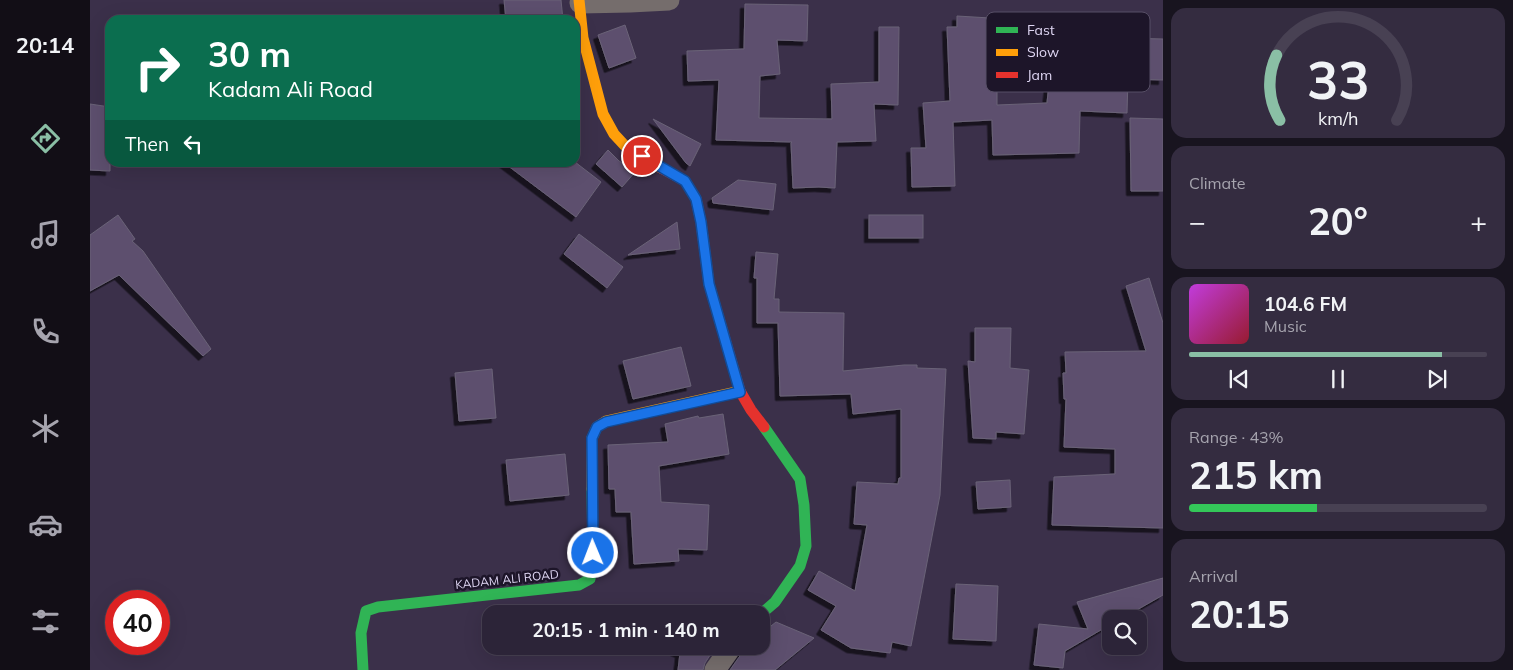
<!DOCTYPE html>
<html lang="en">
<head>
<meta charset="utf-8">
<style>
  :root { --surface:#2c2438; --page:#342c40; --text:#f1f3f6; --muted:#a6a4ae; --line:#484153; --accent:#8abfa5 }
  body { margin:0; font-family:Mulish,sans-serif; background:var(--page); color:var(--text); height:100vh; display:flex; flex-direction:column; font-size:19px; white-space:nowrap }
  * { box-sizing:border-box; margin:0 }
  p { font-size:16px; color:var(--muted) }
  .icon { flex:none; width:28px; height:28px; fill:none; stroke:currentColor; stroke-width:2; stroke-linecap:round; stroke-linejoin:round }
  .map { position:relative; flex:1; overflow:hidden }
  .side { display:flex; flex-direction:column; gap:8px; padding:8px; background:#18141f; width:350px }
  .side>* { flex:none }
  .top-card { position:absolute; left:15px; top:15px; width:475px; height:152px; border-radius:15px; box-shadow:0 5px 20px #0002,0 0 0 1px var(--line); background:#0b6e4f; color:#fff; overflow:hidden }
  .fabs { position:absolute; left:1012px; top:610px; display:grid; gap:10px }
  .fabs a { display:grid; place-items:center; width:45px; height:45px; border-radius:10px; background:var(--surface); box-shadow:0 5px 20px #0002,0 0 0 1px var(--line); font-size:25px }
  .speed { position:absolute; left:15px; top:590px; display:flex; gap:10px; font-size:25px; font-weight:700; text-align:center }
  .speed>* { display:grid; place-content:center; width:65px; height:65px; border-radius:50%; background:var(--surface); box-shadow:0 5px 20px #0002,0 0 0 1px var(--line); line-height:1 }
  .speed .limit { border:8px solid #d22; background:#fff; color:#111 }
  .pin { position:absolute; display:grid; place-items:center; width:42px; height:42px; color:#fff; margin:-21px; border:2px solid #fff; border-radius:50%; box-shadow:0 1px 5px #0007 }
  .me { position:absolute; width:55px; margin:-28px; rotate:359deg; stroke-linejoin:round; filter:drop-shadow(0 0 4px #0008) }
  .turn { display:flex; align-items:center; gap:18px; height:105px; padding:0 20px; font-size:22px }
  .turn .icon { width:65px; height:65px; stroke-width:2.5 }
  .turn b { display:block; font-size:35px; line-height:42px }
  .then { display:flex; align-items:center; height:48px; padding:0 20px; background:#0003; gap:10px; font-size:19px }
  .big { font-size:38px; font-weight:700; line-height:1.1 }
  .side .card { flex:1; display:flex; flex-direction:column; justify-content:center; gap:8px; min-width:0; padding:0 18px; border-radius:15px; background:var(--page) }
  .side .dial { align-items:center; gap:0 }
  .dial svg { height:130px; overflow:visible; fill:none; stroke:var(--line); stroke-width:7; stroke-linecap:round; text-anchor:middle }
  .dial text { fill:var(--text); stroke:none }
  .song { display:flex; align-items:center; gap:15px }
  .cover { width:60px; height:60px; border-radius:8px; background:linear-gradient(135deg,hsl(290 70% 55%),hsl(350 70% 35%)) }
  .played { height:5px; border-radius:2px; background:linear-gradient(90deg,var(--accent) 85%,var(--line) 85%) }
  .keys { display:flex; justify-content:space-around; direction:ltr }
  .heat { display:flex; justify-content:space-between; align-items:center; font-size:28px; direction:ltr }
  .charge { height:8px; border-radius:4px; background:linear-gradient(90deg,#34c759 43%,var(--line) 0) }
  .trip { position:absolute; left:392px; top:605px; width:288px; height:50px; border-radius:15px; background:var(--surface); box-shadow:0 5px 20px #0002,0 0 0 1px var(--line); font-weight:700; line-height:50px; text-align:center }
  main { display:flex; flex:1; min-height:0 }
  .dock { display:flex; flex-direction:column; width:90px; justify-content:space-around; align-items:center; background:#120e16; color:var(--muted) }
  .dock .icon { width:35px; height:35px }
  .dock .current { color:var(--accent) }
  .dock b { font-size:22px; color:var(--text) }
  .map>svg:first-child { display:block }
  .building { fill:#5d506e; stroke:#6a6277; filter:url(#shadow) }
  .lines { fill:none; stroke-linecap:round; stroke-linejoin:round }
  .street { stroke:#756d6c; stroke-width:21 }
  .fast { stroke:#30b455; stroke-width:11 }
  .slow { stroke:#ff9f0a; stroke-width:11 }
  .jam { stroke:#e5322d; stroke-width:11 }
  .route-casing { stroke:#114b97; stroke-width:12 }
  .route { stroke:#1a73e8; stroke-width:9 }
  .labels { text-anchor:middle; dominant-baseline:central; stroke-width:5; stroke-linejoin:round; paint-order:stroke }
  .street-label { font-size:12px; fill:#dfd6f3; stroke:#1d1529 }
  .key { fill:#1d1529; stroke:#574f66; stroke-width:1 }
  .key-label { font-size:14px; fill:#dfd6f3 }
</style>
</head>
<body>
<main>
<nav class="dock">
<b>20:14</b>
<svg class="icon current" aria-label="directions" viewBox="0 0 24 24"><path d="M12 3l9 9-9 9-9-9zM9 14v-3h6M13 9l2 2-2 2"/></svg>
<svg class="icon" aria-label="music" viewBox="0 0 24 24"><path d="M9 18V5l10-2v13"/><circle cx="6" cy="18" r="3"/><circle cx="16" cy="16" r="3"/></svg>
<svg class="icon" aria-label="phone" viewBox="0 0 24 24"><path d="M5 4h4l2 5-3 2q2 4 5 5l2-3 5 2v4C11 20 4 13 5 4z"/></svg>
<svg class="icon" aria-label="climate" viewBox="0 0 24 24"><path d="M12 3v18M4 7l16 10M4 17L20 7"/></svg>
<svg class="icon" aria-label="car" viewBox="0 0 24 24"><path d="M5 17H2v-5l4-1 3-4h7l3 4 3 1v5h-3M9 17h6M6 11h13"/><circle cx="7" cy="17" r="2"/><circle cx="17" cy="17" r="2"/></svg>
<svg class="icon" aria-label="filters" viewBox="0 0 24 24"><path d="M4 7h16M4 17h16"/><circle cx="9" cy="7" r="2"/><circle cx="15" cy="17" r="2"/></svg>
</nav>
<div class="map">
<svg width="1073" height="670" viewBox="0 0 1073 670">
  <defs>
    <filter id="shadow"><feDropShadow dx="-4.5" dy="4.5" stdDeviation="0" flood-color="#0009"/></filter>
  </defs>
  <rect width="100%" height="100%" fill="#3b304a"/>
  <g class="building">
    <path d="M414,0H471L473,20H416Z"/>
    <path d="M655,4L718,5L717,41L687,40L690,74L670,76L669,118L742,119L741,84L789,82V27H809L808,105L784,104L786,141L747,142L745,188L729,187L703,188L701,143L702,142L626,140L629,80L598,81L597,51L654,49Z"/>
    <path d="M867,16L900,18L899,53H907V105L957,103L962,53L1034,59L1035,38L1073,39V80L1038,79L1037,113L990,111L989,153L903,155L902,120L863,122L865,186L822,187L821,148H836L833,103L860,101L857,27H867Z"/>
    <path d="M535,25L546,58L519,68L508,35Z"/>
    <path d="M0,104L20,107V171L0,170Z"/>
    <path d="M1040,118L1073,119V191H1041Z"/>
    <path d="M563,119L611,144L600,166L596,163Z"/>
    <path d="M518,150L529,161L546,171L532,187L506,164Z"/>
    <path d="M413,162H485L511,182L486,217Z"/>
    <path d="M648,180L686,184L683,210L623,203L622,198Z"/>
    <path d="M28,215L45,239L42,241L53,251L121,349L113,356L29,275L0,291V235Z"/>
    <rect x="779" y="215" width="54" height="23"/>
    <path d="M587,222L590,249L538,255Z"/>
    <path d="M489,234L533,267L517,288L474,254Z"/>
    <path d="M666,252L688,254L684,299H689V312L754,313L753,371L814,365H827V368L856,369L850,495L821,646L802,642L800,653L761,648L731,630L746,606L718,590L729,571L765,591L777,525L764,524L767,482L808,484L809,478H811V409L763,414L761,394L690,396L688,323H667V278H664Z"/>
    <path d="M1059,278L1073,323V528L962,525L964,477L1025,474V449L974,447L976,399H974L973,373H976L975,352L1056,351L1036,286Z"/>
    <path d="M885,328H921L920,368L939,370L934,434L906,432V439L883,438L878,361L885,362Z"/>
    <path d="M591,347L601,386L543,399L533,361Z"/>
    <path d="M402,369L406,418L369,421L365,373Z"/>
    <path d="M633,414L639,454L569,466L571,502L619,505L617,550L588,549L589,561L544,564L541,512H526L525,489H519L518,445L578,442L575,424L608,416L609,418Z"/>
    <path d="M475,454L479,495L420,501L416,460Z"/>
    <path d="M920,480L921,507L888,509L886,482Z"/>
    <path d="M1073,578V595L1031,619H1021V624L975,651L973,668L944,665L949,624L998,629L987,602Z"/>
    <path d="M866,584L908,586L906,641L863,639Z"/>
    <path d="M590,607L635,613V614H590Z"/>
    <path d="M686,622L724,638L685,670H640L652,653L654,646H671V629L681,626Z"/>
    <path d="M586,646H626L615,663L613,670H588L590,653L585,651Z"/>
  </g>
  <g class="lines">
    <g class="street">
      <path d="M490,3L540,2L579,0"/>
      <path d="M625,670L642,646"/>
    </g>
    <g class="fast">
      <path d="M671,614L685,602L710,566L716,546L714,505L710,479L674,427"/>
      <path d="M273,670L271,633L276,611L288,607L489,585L500,579L503,553L502,489"/>
    </g>
    <g class="slow">
      <path d="M489,0L493,38L513,114L524,134L537,148L571,168"/>
      <path d="M502,489V438L507,427L516,421L650,391"/>
    </g>
    <path class="jam" d="M571,168L595,181L606,199L611,222L619,284L650,391L661,410L674,427"/>
  </g>
  <g class="lines">
    <g class="route-casing">
      <path id="route" d="M503,553L502,438L507,427L516,422L650,392L619,284L611,222L606,199L595,181L552,156"/>
    </g>
    <use href="#route" class="route"/>
  </g>
  <g class="labels">
    <g class="street-label">
      <text transform="translate(417 579) rotate(-6)">KADAM ALI ROAD</text>
    </g>
  </g>
  <rect x="896" y="12" width="164" height="80" rx="8" class="key"/>
  <rect x="906" y="27" width="22" height="6" fill="#30b455"/>
  <rect x="906" y="49" width="22" height="7" fill="#ff9f0a"/>
  <rect x="906" y="72" width="22" height="6" fill="#e5322d"/>
  <g class="key-label">
    <text x="937" y="35">Fast</text>
    <text x="937" y="57">Slow</text>
    <text x="937" y="80">Jam</text>
  </g>
</svg>
<div class="fabs">
<a><svg class="icon" aria-label="search" viewBox="0 0 24 24"><circle cx="10" cy="10" r="6"/><path d="M15 15l6 6"/></svg></a>
</div>
<div class="speed"><div class="limit">40</div></div>
<div class="pin" style="left:552px;top:156px;background:#d93025"><svg class="icon" aria-label="arrive" viewBox="0 0 24 24"><path d="M6 21V4h12l-3 4 3 4H6"/></svg></div>
<svg class="me" style="left:503px;top:553px" viewBox="-20 -20 40 40"><circle r="17" fill="#1a73e8" stroke="#fff" stroke-width="3"/><path d="M0-11L8 9 0 5-8 9z" fill="#fff"/></svg>
<div class="trip">20:15 · 1 min · 140 m</div>
<div class="top-card">
<div class="turn"><svg class="icon" aria-label="right" viewBox="0 0 24 24"><path d="M7 20v-9h11M14 6l5 5-5 5"/></svg><div><b>30 m</b>Kadam Ali Road</div></div>
<div class="then">Then<svg class="icon" aria-label="left" viewBox="0 0 24 24"><path d="M17 20v-9H6M10 6l-5 5 5 5"/></svg></div>
</div>
</div>
<section class="side">
<div class="card dial"><svg viewBox="0 0 100 80">
<path d="M14 69A42 42 0 1 1 86 69"/>
<path d="M14 69A42 42 0 0 1 12 29" stroke="#8abfa5"/>
<text x="50" y="56" font-size="32" font-weight="700">33</text>
<text x="50" y="72" font-size="11">km/h</text>
</svg></div>
<div class="card"><p>Climate</p>
<div class="heat"><a>−</a><b class="big">20°</b><a>+</a></div>
</div>
<div class="card">
<div class="song"><i class="cover"></i><div><b>104.6 FM</b><p>Music</p></div></div>
<div class="played"></div>
<div class="keys"><svg class="icon" aria-label="previous" viewBox="0 0 24 24"><path d="M18 5L8 12l10 7zM5 5v14"/></svg><svg class="icon" aria-label="pause" viewBox="0 0 24 24"><path d="M8 5v14M16 5v14"/></svg><svg class="icon" aria-label="next" viewBox="0 0 24 24"><path d="M6 5l10 7-10 7zM19 5v14"/></svg></div>
</div>
<div class="card"><p>Range · 43%</p><b class="big">215 km</b><div class="charge"></div></div>
<div class="card"><p>Arrival</p><b class="big">20:15</b></div>
</section>
</main>
</body>
</html>
